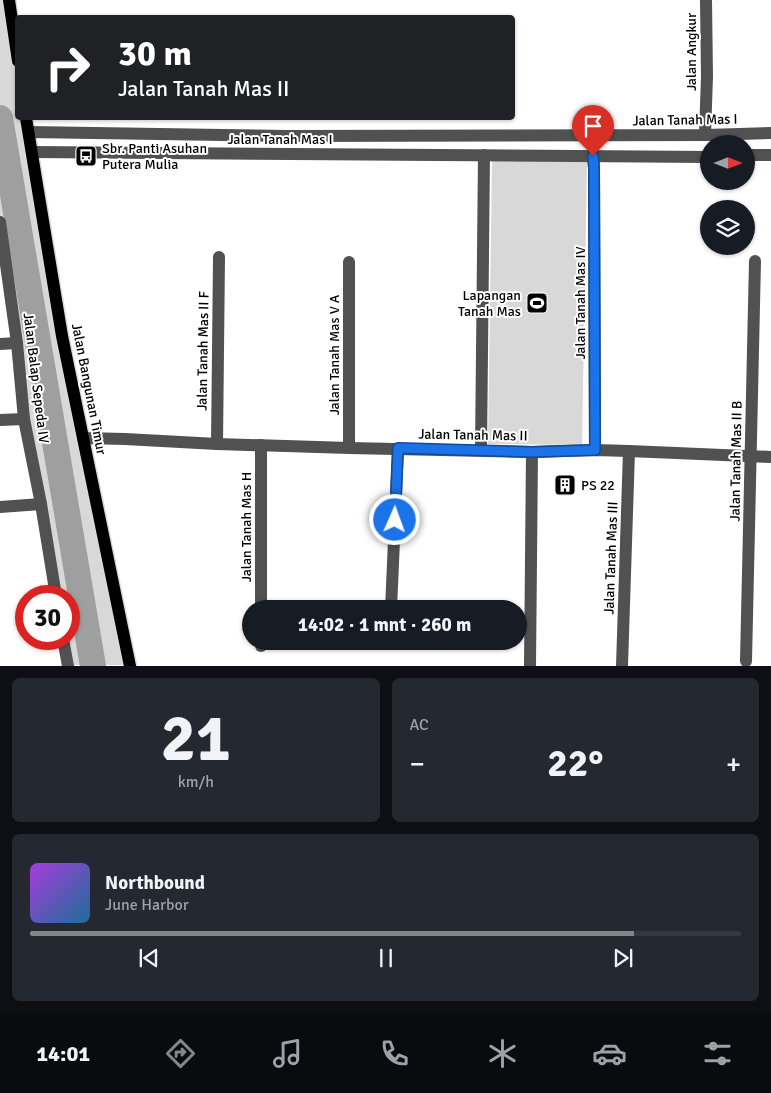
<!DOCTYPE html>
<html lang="id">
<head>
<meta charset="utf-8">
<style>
  :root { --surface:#171b24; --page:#242831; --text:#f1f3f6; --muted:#9ea1a6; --line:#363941; --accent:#858687 }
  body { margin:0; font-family:Signika,sans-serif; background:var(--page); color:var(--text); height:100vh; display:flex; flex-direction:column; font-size:19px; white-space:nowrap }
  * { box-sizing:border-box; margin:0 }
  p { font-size:16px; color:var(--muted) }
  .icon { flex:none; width:28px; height:28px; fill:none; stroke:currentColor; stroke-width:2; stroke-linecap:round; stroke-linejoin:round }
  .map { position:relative; height:666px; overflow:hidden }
  .details { display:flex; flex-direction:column; gap:12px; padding:12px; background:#0d0f14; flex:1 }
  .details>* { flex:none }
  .banner { position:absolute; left:15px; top:15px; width:500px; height:105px; border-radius:5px; box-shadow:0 1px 4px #0004; background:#202124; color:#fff; overflow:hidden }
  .needle { width:32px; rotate:90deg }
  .tools { position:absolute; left:700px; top:135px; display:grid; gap:10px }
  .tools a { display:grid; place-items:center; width:55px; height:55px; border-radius:50%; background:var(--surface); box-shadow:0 1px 4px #0004; font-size:25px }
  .speed { position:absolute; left:15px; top:585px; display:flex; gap:10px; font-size:25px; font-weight:700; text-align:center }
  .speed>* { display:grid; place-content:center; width:65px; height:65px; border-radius:50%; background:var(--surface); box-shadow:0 1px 4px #0004; line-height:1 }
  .speed .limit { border:8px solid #d22; background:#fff; color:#111 }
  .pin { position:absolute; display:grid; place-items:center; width:42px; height:42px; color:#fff; margin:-51px -21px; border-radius:50% 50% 50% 0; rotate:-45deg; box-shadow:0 0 5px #0007 }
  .pin .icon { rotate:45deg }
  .me { position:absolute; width:55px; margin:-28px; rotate:2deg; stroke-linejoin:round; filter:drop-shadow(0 0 4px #0008) }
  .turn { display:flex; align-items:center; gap:18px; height:105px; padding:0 20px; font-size:22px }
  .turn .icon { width:65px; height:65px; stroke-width:2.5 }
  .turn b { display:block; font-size:35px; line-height:42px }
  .big { font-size:38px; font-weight:800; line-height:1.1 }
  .details .card { flex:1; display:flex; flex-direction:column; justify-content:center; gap:8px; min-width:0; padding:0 18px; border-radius:8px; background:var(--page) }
  .details .dial { align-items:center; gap:0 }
  .dial b { font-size:65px; line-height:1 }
  .song { display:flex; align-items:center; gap:15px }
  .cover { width:60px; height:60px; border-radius:8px; background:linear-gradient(135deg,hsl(280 70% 55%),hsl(200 70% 35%)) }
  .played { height:5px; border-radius:2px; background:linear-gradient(90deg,var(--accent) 85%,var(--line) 85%) }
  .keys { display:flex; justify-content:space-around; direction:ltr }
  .heat { display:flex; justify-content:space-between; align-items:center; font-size:28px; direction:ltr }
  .details .tiles { flex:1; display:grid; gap:12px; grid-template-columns:1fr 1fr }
  .card:last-child { grid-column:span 2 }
  .trip { position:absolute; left:242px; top:600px; width:285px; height:50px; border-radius:25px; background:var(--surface); box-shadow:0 1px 4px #0004; font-weight:800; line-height:50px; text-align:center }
  .menu { display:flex; height:80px; justify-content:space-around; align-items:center; background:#090b0e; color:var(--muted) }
  .menu .icon { width:35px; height:35px }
  .menu .selected { color:var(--accent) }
  .menu b { font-size:22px; color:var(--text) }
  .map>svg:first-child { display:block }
  .green { fill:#d8d8d8 }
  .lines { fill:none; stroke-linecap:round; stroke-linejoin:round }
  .river { stroke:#9f9f9f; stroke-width:26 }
  .major-casing { stroke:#dbdbdb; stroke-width:15 }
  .minor { stroke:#515151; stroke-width:12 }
  .major { stroke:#000; stroke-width:12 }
  .route-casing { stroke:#114b97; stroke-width:12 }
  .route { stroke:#1a73e8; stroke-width:9 }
  .labels { text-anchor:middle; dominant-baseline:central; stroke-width:4; stroke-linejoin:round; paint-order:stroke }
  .street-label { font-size:14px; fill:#000; stroke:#fff }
  .poi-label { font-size:14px; fill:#000; stroke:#fff; text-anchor:start }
</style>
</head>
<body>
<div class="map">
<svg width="771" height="666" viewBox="0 0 771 666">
  <rect width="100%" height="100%" fill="#fff"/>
  <g class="green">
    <path d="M0,0H9L17,61L18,118H26L130,665H68L69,596H56L0,222Z"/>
    <path d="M492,160L587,162L582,445L488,444Z"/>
  </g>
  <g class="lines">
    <path class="river" d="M0,118L93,666"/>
    <g class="major-casing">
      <g id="major">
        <path d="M9,0L18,61"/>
        <path d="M26,118L62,336L130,666"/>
      </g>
    </g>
    <g class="minor">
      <path d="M29,132L287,136L705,135L771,133"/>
      <path d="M705,135L707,76L706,0"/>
      <path d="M32,152L709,157"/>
      <path d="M746,155H771"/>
      <path d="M593,156L594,168L595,450"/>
      <path d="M0,222L17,343L24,419L41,504L56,596"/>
      <path d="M349,262V448"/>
      <path d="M0,344L17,343"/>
      <path d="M0,420L24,419"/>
      <path d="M83,438L125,439L217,444L349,448L532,452L595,450L629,451L771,457"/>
      <path d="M217,444L219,257"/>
      <path d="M481,450L484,155"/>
      <path d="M0,507L41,504"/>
      <path d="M261,609V445"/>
      <path d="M391,609L398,449"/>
      <path d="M63,639L68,666"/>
      <path d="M261,646V641"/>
      <path d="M746,661L755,261"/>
      <path d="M530,666L532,452"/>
      <path d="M622,666L629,451"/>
    </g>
    <use href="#major" class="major"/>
  </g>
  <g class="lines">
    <g class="route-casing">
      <path id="route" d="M395,520L398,448L532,452L595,450L594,168L593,156"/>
    </g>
    <use href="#route" class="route"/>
  </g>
  <defs>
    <g id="bus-square" transform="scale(1.125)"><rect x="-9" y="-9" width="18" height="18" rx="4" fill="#000" stroke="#fff"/><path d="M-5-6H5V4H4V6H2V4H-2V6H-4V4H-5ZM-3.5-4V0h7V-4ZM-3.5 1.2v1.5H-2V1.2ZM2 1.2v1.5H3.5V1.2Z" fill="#fff"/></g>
    <g id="stadium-square" transform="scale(1.125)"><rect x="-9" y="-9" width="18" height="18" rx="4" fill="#000" stroke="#fff"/><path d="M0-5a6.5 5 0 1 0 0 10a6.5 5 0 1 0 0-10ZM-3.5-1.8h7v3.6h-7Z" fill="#fff"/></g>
    <g id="building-square" transform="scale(1.125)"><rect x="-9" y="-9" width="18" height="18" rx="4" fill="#000" stroke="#fff"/><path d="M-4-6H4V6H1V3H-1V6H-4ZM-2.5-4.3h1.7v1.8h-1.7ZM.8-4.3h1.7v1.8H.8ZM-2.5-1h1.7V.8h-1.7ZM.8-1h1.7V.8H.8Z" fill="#fff"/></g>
  </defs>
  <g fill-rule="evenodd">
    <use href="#bus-square" x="86" y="156"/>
    <use href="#stadium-square" x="537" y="303"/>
    <use href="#building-square" x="565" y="485"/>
  </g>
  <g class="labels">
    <g class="street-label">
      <text transform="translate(691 52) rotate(-90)">Jalan Angkur</text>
      <text transform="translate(685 120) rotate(-1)">Jalan Tanah Mas I</text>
      <text x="280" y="139">Jalan Tanah Mas I</text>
      <text transform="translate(580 303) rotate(-90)">Jalan Tanah Mas IV</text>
      <text transform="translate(203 351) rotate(-89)">Jalan Tanah Mas II F</text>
      <text transform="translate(334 355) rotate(-90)">Jalan Tanah Mas V A</text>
      <text transform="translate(36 378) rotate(83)">Jalan Balap Sepeda IV</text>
      <text transform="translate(89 389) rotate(79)">Jalan Bangunan Timur</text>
      <text transform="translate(473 435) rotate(1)">Jalan Tanah Mas II</text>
      <text transform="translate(736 461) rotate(-89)">Jalan Tanah Mas II B</text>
      <text transform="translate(246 527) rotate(-90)">Jalan Tanah Mas H</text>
      <text transform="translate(611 558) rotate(-88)">Jalan Tanah Mas III</text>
    </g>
    <g class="poi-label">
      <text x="102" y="148">Sbr. Panti Asuhan<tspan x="102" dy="16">Putera Mulia</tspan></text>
      <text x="521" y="295" text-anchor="end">Lapangan<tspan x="521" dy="16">Tanah Mas</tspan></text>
      <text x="581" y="485">PS 22</text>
    </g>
  </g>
</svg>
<div class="tools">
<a><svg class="needle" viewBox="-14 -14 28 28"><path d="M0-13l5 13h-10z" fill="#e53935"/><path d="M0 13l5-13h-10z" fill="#9ea1a6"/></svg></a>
<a><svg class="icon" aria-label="layers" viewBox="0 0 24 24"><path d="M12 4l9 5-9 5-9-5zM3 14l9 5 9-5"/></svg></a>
</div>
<div class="speed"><div class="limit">30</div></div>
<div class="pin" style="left:593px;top:156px;background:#d93025"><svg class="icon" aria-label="arrive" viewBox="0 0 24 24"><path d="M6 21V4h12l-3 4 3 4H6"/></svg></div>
<svg class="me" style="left:395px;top:520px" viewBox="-20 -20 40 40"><circle r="17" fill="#1a73e8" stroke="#fff" stroke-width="3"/><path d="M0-11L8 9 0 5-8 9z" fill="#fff"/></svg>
<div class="trip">14:02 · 1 mnt · 260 m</div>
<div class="banner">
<div class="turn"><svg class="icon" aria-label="right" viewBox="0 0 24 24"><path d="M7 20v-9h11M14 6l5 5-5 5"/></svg><div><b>30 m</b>Jalan Tanah Mas II</div></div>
</div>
</div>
<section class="details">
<div class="tiles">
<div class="card dial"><b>21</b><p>km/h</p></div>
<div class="card"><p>AC</p>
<div class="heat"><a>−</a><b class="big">22°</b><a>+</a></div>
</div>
<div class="card">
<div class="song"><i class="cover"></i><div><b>Northbound</b><p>June Harbor</p></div></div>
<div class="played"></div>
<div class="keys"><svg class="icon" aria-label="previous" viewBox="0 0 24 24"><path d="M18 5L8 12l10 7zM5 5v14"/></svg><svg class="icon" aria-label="pause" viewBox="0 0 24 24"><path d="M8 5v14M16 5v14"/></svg><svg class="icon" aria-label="next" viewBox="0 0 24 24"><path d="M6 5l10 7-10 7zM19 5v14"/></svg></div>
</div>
</div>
</section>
<nav class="menu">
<b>14:01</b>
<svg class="icon selected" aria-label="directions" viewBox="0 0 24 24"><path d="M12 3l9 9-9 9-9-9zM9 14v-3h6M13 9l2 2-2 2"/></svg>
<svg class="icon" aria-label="music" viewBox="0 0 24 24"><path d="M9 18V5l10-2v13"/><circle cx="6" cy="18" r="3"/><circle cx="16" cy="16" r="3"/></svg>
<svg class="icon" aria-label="phone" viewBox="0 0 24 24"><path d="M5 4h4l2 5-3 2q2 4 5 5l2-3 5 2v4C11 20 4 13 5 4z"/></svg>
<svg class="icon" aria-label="climate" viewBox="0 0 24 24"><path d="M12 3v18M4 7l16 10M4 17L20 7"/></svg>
<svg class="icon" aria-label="car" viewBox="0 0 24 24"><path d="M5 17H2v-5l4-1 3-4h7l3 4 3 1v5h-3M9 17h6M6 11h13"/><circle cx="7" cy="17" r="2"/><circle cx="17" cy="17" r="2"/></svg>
<svg class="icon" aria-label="filters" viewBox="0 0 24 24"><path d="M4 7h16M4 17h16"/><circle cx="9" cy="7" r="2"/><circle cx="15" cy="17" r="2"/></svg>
</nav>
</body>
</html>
